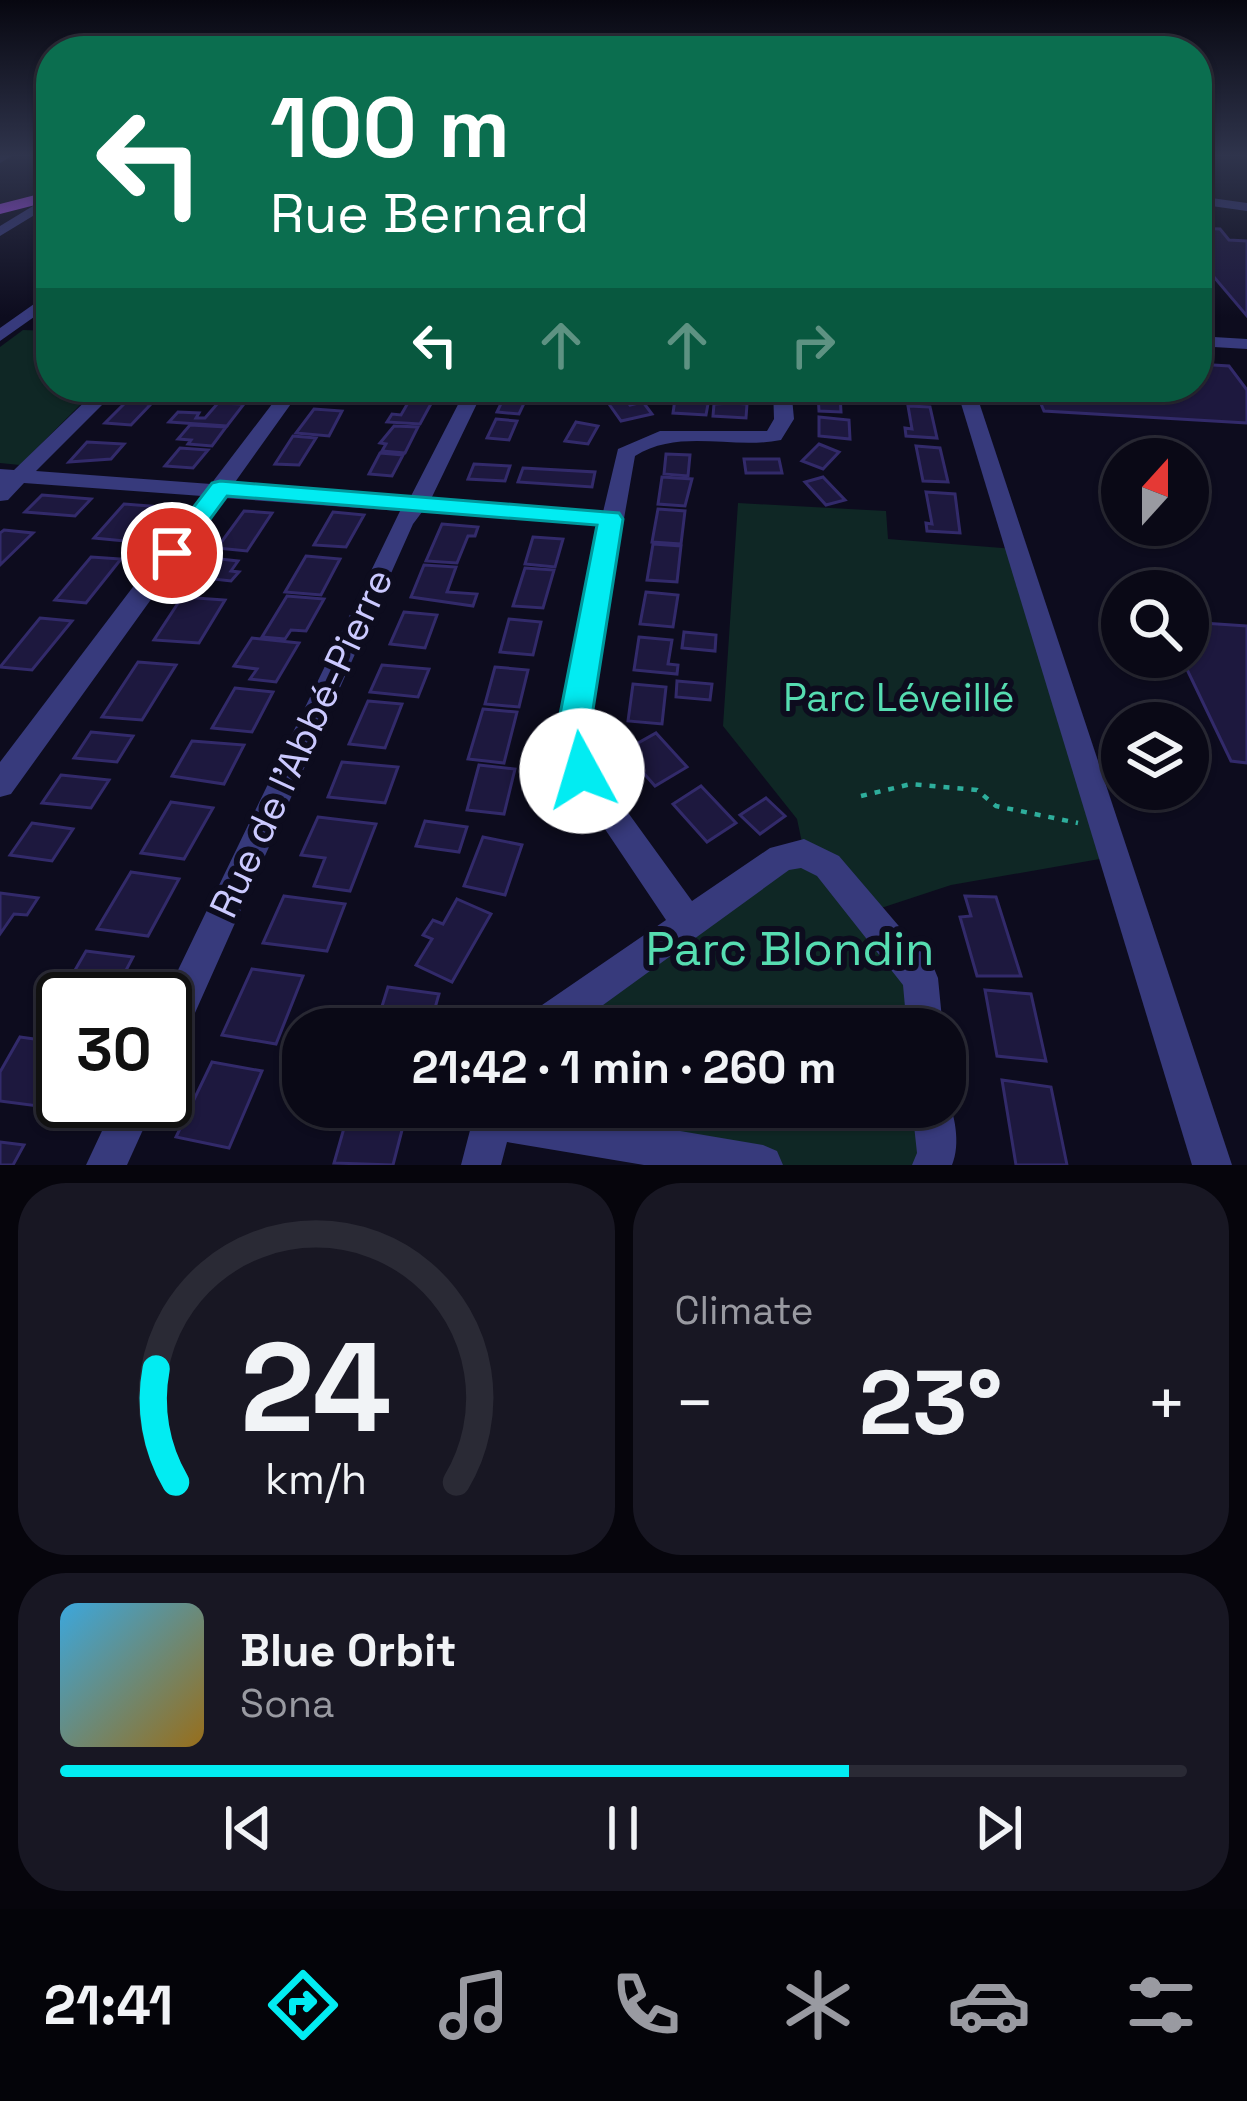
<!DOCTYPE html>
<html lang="en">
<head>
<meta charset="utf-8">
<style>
  :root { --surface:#0a0916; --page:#181723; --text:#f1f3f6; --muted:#999aa1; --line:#2a2a35; --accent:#02ecf2 }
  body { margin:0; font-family:"Space Grotesk",sans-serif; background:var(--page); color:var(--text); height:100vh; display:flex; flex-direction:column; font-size:45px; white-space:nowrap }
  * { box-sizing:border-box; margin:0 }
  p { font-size:39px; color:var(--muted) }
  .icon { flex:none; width:66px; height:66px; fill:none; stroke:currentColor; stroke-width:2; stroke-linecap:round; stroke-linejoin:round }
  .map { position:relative; height:1165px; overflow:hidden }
  .side { display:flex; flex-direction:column; gap:18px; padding:18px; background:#06050c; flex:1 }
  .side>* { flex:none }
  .guide { position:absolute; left:36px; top:36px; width:1176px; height:366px; border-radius:48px; box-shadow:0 3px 9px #0004,0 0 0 3px var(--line); background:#0b6e4f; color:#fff; overflow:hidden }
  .needle { width:78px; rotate:21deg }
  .controls { position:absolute; left:1101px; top:438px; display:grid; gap:24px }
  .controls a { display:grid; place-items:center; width:108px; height:108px; border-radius:50%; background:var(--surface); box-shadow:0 3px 9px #0004,0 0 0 3px var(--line); font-size:60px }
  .speed { position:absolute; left:36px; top:972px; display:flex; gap:24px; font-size:60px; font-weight:700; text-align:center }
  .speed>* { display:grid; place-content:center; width:156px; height:156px; border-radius:50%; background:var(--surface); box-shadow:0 3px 9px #0004,0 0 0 3px var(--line); line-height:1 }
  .speed .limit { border:6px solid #111; border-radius:18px; background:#fff; color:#111 }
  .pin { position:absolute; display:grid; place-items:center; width:102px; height:102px; color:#fff; margin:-51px; border:6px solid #fff; border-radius:50%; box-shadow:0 3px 12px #0007 }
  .me { position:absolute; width:132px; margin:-66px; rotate:354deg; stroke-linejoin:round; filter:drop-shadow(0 0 9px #0008) }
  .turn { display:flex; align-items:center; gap:42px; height:252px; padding:0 36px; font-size:54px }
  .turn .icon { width:156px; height:156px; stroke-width:2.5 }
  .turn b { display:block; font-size:84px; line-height:102px }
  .lanes { display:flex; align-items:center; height:114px; padding:0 36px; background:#0003; justify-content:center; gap:60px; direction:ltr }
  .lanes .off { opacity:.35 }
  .big { font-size:90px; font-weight:700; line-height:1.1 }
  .side .widget { flex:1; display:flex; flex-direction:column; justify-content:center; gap:18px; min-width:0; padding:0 42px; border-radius:48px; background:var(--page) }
  .side .dial { align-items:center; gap:0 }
  .dial svg { height:312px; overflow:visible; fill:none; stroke:var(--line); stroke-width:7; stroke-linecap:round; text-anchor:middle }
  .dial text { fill:var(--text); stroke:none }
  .song { display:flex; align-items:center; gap:36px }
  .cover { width:144px; height:144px; border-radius:18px; background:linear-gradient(135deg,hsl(200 70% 55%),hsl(40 70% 35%)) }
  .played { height:12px; border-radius:6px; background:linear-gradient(90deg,var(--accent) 70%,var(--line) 70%) }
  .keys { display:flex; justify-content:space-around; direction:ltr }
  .heat { display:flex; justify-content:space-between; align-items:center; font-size:66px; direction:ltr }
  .side .tiles { flex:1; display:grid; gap:18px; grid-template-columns:1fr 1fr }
  .widget:last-child { grid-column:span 2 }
  .trip { position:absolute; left:282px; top:1008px; width:684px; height:120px; border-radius:48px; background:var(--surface); box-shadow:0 3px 9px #0004,0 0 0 3px var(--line); font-weight:700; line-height:120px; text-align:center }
  .dock { display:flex; height:192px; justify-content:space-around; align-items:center; background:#040409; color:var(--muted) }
  .dock .icon { width:84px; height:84px }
  .dock .active { color:var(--accent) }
  .dock b { font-size:54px; color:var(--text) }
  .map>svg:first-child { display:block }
  .green { fill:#0f2725 }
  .building { fill:#1d183e; stroke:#322a6a; stroke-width:3 }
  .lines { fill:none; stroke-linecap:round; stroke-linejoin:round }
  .path { stroke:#2eae9c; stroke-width:4.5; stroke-dasharray:6 8; stroke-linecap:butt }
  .street { fill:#373a7c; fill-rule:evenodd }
  .primary { fill:#b051fe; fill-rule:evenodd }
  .route { fill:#02ecf2; stroke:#01999d; stroke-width:3 }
  .labels { text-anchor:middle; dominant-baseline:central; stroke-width:12; stroke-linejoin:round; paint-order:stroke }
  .park-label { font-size:39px; fill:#56ddb1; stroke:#0d0c1e }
  .street-label { font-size:39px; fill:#cbc9ff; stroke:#0d0c1e }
  .near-park-label { font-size:48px; fill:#56ddb1; stroke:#0d0c1e }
</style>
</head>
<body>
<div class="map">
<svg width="1247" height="1165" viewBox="0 0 1247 1165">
  <rect width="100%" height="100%" fill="#0d0c1e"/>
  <g class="green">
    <path d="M23,330L51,331V387H98L20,465L0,463V347Z"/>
    <path d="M738,503L886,511L888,539L1015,549L1111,857L951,885L869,912L925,1029H539L804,852L797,819L723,726Z"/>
    <path d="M497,1107H932V1165H763Z"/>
  </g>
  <g class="building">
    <path d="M1197,228L1220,229L1229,240L1247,241V316L1197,257Z"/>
    <path d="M1197,364L1229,366L1247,390V423L1044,411L1034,387H1197Z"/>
    <path d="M223,387H258L246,403L214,397Z"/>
    <path d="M818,394L840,395L841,412L819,411Z"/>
    <path d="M505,395L527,397L519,414L497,412Z"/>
    <path d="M675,399L708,404L706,415L673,413Z"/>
    <path d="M626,400L630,405L643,402L652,414L621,421L609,404Z"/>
    <path d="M409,401L432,402L420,424L387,422L392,414L401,415Z"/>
    <path d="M126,402L151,404L131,425L105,423Z"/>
    <path d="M218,403L244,404L227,426L169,422L178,412L199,413L196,418H205Z"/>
    <path d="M733,403L747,404L746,418L713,416L714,404Z"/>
    <path d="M908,406L930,407L937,438L906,436L905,428L912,429Z"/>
    <path d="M314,409L342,411L329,436L296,433Z"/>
    <path d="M819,417L849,420L850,439L819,436Z"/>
    <path d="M496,419L517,421L509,440L487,438Z"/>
    <path d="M576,422L598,426L588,444L565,441Z"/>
    <path d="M190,425L226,427L212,446L188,444L191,440L178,439Z"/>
    <path d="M394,426L418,427L405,453L382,451L386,444L380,443Z"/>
    <path d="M293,436L316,438L299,465L275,464Z"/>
    <path d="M87,442L124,444L111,459L69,462Z"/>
    <path d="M819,444L839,452L823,469L802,461Z"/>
    <path d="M916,446L940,448L948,482L923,481Z"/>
    <path d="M180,448L208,450L193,468L165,466Z"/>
    <path d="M380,453L403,455L392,476L369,474Z"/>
    <path d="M666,454L690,455L688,476L664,474Z"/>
    <path d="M744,459H779L782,473H746Z"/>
    <path d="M474,464L510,466L505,481L468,479Z"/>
    <path d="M523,468L595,472L592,487L518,482Z"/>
    <path d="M662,477L692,479L685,506L658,504Z"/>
    <path d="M823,477L845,500L826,505L805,482Z"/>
    <path d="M926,492L955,494L960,533L927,531L926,523L932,524Z"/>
    <path d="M42,495L91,499L75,516L25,512Z"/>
    <path d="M124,504L163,507L135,542L94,538Z"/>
    <path d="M658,509L685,511L681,544L652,542Z"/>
    <path d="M244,511L272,513L247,551L217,548Z"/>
    <path d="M333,512L364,515L346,547L314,545Z"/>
    <path d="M442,524L478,527L475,536H468L457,563L426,561Z"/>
    <path d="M4,530L33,533L0,565V533Z"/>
    <path d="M533,537L563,539L555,567L525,564Z"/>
    <path d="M653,544L681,546L677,582L647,580Z"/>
    <path d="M306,556L340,559L321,595L285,592Z"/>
    <path d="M91,557L121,559L86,603L55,600Z"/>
    <path d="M211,558L238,561L231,571L239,572L231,581L196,577Z"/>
    <path d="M424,565L456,567L447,592L477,594L473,606L411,597Z"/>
    <path d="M525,568L554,570L543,608L513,606Z"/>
    <path d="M646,592L678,595L673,627L640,624Z"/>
    <path d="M287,596L324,599L306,631L291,630L285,639L262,637Z"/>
    <path d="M182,597L225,600L199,643L154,640Z"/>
    <path d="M404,612L437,615L425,648L390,644Z"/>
    <path d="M40,618L72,621L32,670L0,667Z"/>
    <path d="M509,619L541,622L533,655L500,652Z"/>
    <path d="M1188,622L1247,626V763L1231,761L1181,657H1188Z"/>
    <path d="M684,632L716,635L715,651L682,648Z"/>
    <path d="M639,637L672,640L668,664L678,665L677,674L634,670Z"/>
    <path d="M252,638L299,643L276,682L250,679L257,669L234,666Z"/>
    <path d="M138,662L176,665L142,720L102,717Z"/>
    <path d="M382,665L429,669L418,697L370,692Z"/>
    <path d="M495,667L528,670L519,707L485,704Z"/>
    <path d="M677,681L712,684L710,700L676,697Z"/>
    <path d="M633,684L666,687L662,724L628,721Z"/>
    <path d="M235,688L273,692L252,732L212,728Z"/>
    <path d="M368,701L402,704L385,748L349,744Z"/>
    <path d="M483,709L517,712L504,763L468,759Z"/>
    <path d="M91,732L133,736L117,762L74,758Z"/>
    <path d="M656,733L687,767L655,786L624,751Z"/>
    <path d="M192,741L244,745L224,784L172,776Z"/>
    <path d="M342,762L398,767L385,803L328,797Z"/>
    <path d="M479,765L515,769L504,814L467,810Z"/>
    <path d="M61,775L109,780L91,808L42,803Z"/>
    <path d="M701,786L736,823L707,842L673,804Z"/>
    <path d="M766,798L785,816L760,834L740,815Z"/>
    <path d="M171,802L213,808L184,859L141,853Z"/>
    <path d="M318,817L376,824L350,891L314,886L325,858L301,855Z"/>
    <path d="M425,821L467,827L459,852L416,846Z"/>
    <path d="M32,823L73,829L52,861L10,855Z"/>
    <path d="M483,837L522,845L505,895L464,886Z"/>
    <path d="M131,872L179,879L148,936L97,929Z"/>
    <path d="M0,893L38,898L27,915L14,914L0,934Z"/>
    <path d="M284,896L345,904L327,951L263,943Z"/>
    <path d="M965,896L996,897L1021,976H977L960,917L971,916Z"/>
    <path d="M457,899L491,914L452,982L416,965L432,939L423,935L433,920L443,924Z"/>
    <path d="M86,951L133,957L111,999H63V1019L48,1017Z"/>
    <path d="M252,969L303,976L276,1044L222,1035Z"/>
    <path d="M388,987L439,994L429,1029H375Z"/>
    <path d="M985,990L1031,994L1046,1061L997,1056Z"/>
    <path d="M20,1037L63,1043V1089L53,1108L0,1101V1072Z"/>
    <path d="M212,1062L262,1071L229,1148L176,1137Z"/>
    <path d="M1002,1080L1051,1087L1067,1165H1016Z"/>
    <path d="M350,1107H408L393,1165L334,1163Z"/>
    <path d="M0,1142L24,1145L13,1165H0Z"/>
  </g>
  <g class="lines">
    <path class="path" d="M861,796L911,784L977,790L996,806L1078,823"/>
    <g class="street">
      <path d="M0,154H15L0,163Z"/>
      <path d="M1239,154H1247V157L1241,156Z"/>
      <path d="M51,195V205L0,236V226Z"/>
      <path d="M1197,196L1247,203V211L1197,204Z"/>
      <path d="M51,292V305L0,341V328Z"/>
      <path d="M1197,336L1247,339V349L1197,346Z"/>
      <path d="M100,387H120L36,471L211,484L285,387H303L233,485L410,498L467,387H485L431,499L603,512L618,449L660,431H767L774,419L773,387H791L794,419L781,440C732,450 680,428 635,456L586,735L595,767L692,901L770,848L804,839L839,856L933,966L938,978L943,1029H907L903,985L817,876L801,868L789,870L570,1029H521L526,1016L666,920L572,780L558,735L600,525L422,512L413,524L178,1051L165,1057L164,999L400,511L224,498L11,794L0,797V762L202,496L24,483L8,500L0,501V469L14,470Z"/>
      <path d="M956,387H974L1232,1165H1192Z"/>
      <path d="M945,1093C955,1113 961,1144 952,1165H912L917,1153L912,1107H945Z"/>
      <path d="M116,1101H156L127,1165H86Z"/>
      <path d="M476,1107H538L763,1145L777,1151L783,1165H644L507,1142L501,1165H461Z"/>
    </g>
    <path class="primary" d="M51,191V201L0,214V204Z"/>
  </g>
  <linearGradient id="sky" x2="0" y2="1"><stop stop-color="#070710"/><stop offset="0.49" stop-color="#2f344c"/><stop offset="1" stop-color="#2f344c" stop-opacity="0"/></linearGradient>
  <rect width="1247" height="317" fill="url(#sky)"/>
  <path class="route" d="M220,481L619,513L623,519L589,735L599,771L594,781L582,785L570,781L556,735L597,525L227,496L181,559H163L159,553L163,547L212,483Z"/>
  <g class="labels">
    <g class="park-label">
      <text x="899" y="697">Parc Léveillé</text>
    </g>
    <g class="street-label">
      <text transform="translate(301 743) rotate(-65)">Rue de l'Abbé-Pierre</text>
    </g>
    <g class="near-park-label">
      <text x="790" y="948">Parc Blondin</text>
    </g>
  </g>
</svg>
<div class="controls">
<a><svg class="needle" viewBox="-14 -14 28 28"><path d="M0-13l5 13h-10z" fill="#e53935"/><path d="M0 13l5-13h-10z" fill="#999aa1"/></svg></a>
<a><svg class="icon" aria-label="search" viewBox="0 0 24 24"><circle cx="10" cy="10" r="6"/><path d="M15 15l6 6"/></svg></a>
<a><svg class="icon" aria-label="layers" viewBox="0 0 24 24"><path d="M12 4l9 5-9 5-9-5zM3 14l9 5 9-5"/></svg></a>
</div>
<div class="speed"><div class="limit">30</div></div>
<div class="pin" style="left:172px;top:553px;background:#d93025"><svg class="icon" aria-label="arrive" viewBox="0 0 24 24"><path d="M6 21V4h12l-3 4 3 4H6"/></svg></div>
<svg class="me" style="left:582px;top:771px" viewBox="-20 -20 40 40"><circle r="19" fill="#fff"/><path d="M0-13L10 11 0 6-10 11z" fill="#02ecf2"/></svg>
<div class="trip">21:42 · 1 min · 260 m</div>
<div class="guide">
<div class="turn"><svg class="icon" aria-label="left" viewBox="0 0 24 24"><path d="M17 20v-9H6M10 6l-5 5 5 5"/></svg><div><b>100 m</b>Rue Bernard</div></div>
<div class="lanes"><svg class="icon" aria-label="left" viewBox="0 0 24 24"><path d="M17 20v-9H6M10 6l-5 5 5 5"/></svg><svg class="icon off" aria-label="ahead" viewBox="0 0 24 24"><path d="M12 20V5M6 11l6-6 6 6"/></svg><svg class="icon off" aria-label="ahead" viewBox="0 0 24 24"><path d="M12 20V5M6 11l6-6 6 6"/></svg><svg class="icon off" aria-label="right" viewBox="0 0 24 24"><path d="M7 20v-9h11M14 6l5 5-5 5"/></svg></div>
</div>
</div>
<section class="side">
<div class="tiles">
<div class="widget dial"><svg viewBox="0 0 100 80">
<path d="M14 69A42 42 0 1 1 86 69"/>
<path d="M14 69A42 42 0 0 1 9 40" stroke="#02ecf2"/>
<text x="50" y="56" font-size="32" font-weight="700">24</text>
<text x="50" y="72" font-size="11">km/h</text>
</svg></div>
<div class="widget"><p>Climate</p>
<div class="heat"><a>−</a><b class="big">23°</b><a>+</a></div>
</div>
<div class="widget">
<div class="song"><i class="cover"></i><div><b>Blue Orbit</b><p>Sona</p></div></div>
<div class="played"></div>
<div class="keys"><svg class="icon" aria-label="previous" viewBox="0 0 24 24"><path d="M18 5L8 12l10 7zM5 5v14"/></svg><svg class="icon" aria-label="pause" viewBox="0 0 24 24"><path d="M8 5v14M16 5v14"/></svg><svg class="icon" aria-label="next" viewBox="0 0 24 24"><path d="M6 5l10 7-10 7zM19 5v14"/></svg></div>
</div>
</div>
</section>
<nav class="dock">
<b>21:41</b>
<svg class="icon active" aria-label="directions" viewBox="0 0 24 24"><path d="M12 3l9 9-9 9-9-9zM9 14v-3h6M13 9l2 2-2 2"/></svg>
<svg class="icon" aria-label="music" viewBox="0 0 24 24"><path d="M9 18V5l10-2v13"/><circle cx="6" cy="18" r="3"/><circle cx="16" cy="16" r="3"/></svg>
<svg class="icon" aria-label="phone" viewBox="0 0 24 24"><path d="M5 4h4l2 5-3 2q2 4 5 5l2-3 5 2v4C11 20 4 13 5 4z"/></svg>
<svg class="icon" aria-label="climate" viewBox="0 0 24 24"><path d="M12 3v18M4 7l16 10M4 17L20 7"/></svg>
<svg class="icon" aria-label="car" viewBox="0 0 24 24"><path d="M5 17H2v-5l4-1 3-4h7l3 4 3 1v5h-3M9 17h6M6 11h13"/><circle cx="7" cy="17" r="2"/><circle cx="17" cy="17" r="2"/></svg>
<svg class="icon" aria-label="filters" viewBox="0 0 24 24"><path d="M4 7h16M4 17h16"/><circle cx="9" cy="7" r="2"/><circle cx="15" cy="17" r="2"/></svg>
</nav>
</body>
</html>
